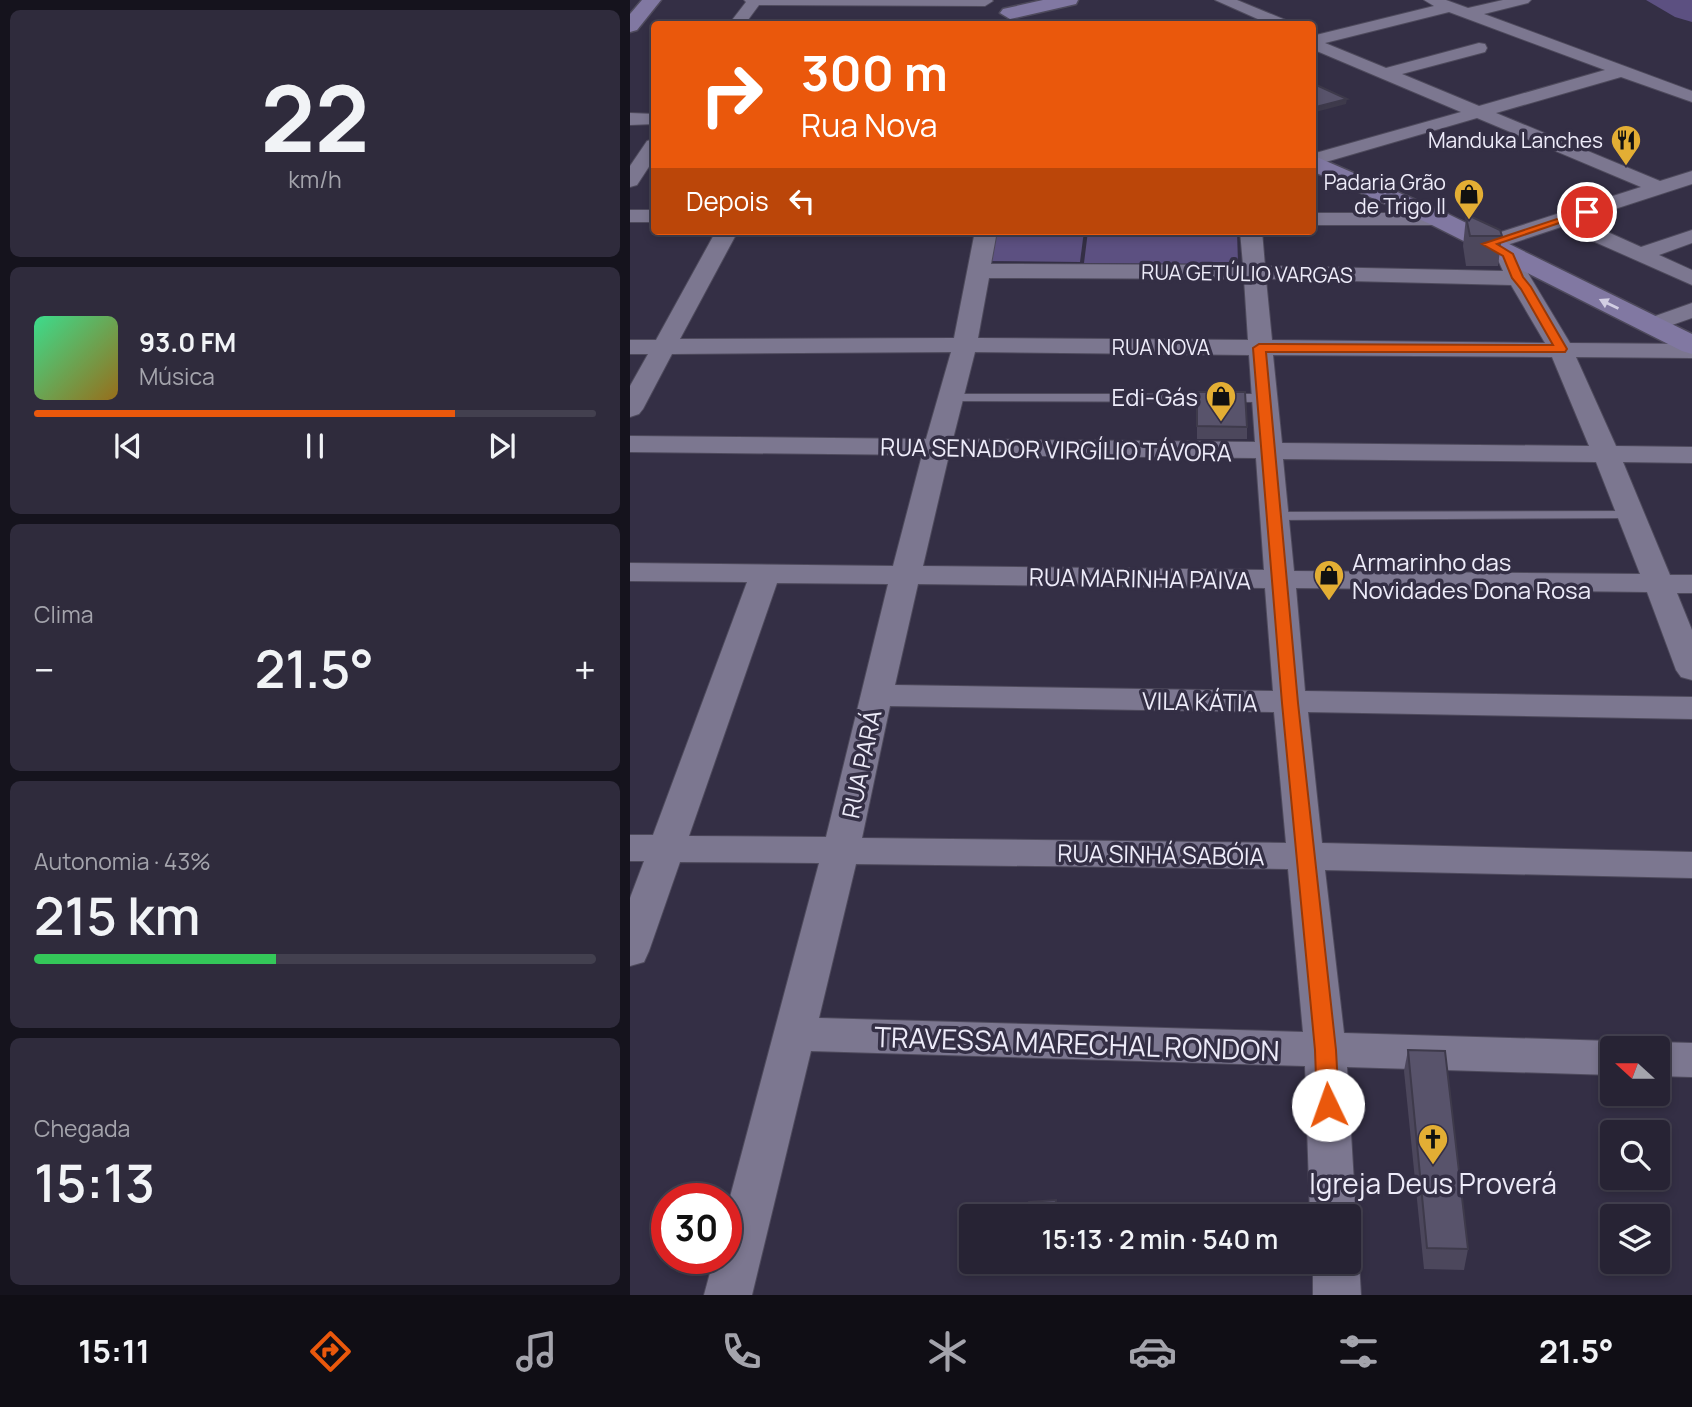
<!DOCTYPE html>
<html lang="pt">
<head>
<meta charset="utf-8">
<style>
  :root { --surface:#272334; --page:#2f2b3c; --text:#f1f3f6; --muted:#a4a4ac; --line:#43404f; --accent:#ea580c }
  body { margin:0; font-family:Manrope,sans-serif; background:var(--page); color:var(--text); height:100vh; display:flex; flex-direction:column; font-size:26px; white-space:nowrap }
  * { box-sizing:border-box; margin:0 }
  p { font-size:23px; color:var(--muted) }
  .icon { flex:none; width:38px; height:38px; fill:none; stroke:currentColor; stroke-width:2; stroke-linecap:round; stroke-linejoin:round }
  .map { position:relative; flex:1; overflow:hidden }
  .details { display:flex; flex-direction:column; gap:10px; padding:10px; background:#15131d; width:630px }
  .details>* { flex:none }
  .hud { position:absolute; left:21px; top:21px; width:665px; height:214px; border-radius:7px; box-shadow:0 4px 10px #0003,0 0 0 2px var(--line); background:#ea580c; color:#fff; overflow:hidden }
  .needle { width:46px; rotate:291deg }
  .controls { position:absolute; left:970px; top:1036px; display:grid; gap:14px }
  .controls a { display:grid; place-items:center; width:70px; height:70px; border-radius:7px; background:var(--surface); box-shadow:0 4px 10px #0003,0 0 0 2px var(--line); font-size:35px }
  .speed { position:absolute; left:21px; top:1183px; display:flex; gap:14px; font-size:35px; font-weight:700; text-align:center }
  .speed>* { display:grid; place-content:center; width:91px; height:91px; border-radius:50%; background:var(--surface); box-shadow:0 4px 10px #0003,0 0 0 2px var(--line); line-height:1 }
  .speed .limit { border:10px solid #d22; background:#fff; color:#111 }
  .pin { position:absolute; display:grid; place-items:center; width:60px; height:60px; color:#fff; margin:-30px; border:4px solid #fff; border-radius:50%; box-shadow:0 2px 7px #0007 }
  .me { position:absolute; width:77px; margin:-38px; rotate:357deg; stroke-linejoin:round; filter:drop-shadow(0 0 5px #0008) }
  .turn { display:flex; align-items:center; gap:24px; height:147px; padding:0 35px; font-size:32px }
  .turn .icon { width:91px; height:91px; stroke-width:2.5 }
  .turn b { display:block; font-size:49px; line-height:60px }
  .then { display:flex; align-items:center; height:66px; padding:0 35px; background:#0003; gap:14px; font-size:26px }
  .big { font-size:52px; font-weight:600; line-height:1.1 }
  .details .tile { flex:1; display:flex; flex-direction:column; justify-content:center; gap:10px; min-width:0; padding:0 24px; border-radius:10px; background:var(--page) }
  .details .dial { align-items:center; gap:0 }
  .dial b { font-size:91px; line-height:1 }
  .song { display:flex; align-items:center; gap:21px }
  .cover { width:84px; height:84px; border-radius:10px; background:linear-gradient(135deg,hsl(150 70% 55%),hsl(40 70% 35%)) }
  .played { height:7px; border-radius:4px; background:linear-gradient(90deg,var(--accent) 75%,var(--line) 75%) }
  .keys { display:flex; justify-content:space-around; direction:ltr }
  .heat { display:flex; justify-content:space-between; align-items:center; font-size:38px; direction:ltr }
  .charge { height:10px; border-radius:5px; background:linear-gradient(90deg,#34c759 43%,var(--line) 0) }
  .trip { position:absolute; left:329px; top:1204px; width:402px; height:70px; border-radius:7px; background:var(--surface); box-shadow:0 4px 10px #0003,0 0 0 2px var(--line); font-weight:600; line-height:70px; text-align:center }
  .menu { display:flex; height:112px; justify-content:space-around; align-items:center; background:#100e15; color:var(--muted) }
  .menu .icon { width:49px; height:49px }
  .menu .current { color:var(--accent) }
  .menu b { font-size:32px; color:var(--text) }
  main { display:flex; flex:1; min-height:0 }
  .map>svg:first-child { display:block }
  .green { fill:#5c5081 }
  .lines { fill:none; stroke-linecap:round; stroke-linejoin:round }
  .lane-casing { stroke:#4e4a5c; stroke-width:2 }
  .street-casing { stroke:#4e4a5c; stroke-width:2 }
  .secondary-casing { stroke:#4e4a5c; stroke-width:3 }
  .lane { fill:#7c7790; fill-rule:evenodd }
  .street { fill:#7c7790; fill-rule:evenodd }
  .secondary { fill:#8178a2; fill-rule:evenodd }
  .wall { fill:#4c475c }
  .shaded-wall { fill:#3e3a4b }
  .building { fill:#58536b; stroke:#3e3a4b; stroke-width:2 }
  .oneway { fill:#d2cee3 }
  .route { fill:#ea580c; stroke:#983908; stroke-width:2 }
  .labels { text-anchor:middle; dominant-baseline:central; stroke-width:7; stroke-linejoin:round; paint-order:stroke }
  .far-poi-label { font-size:21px; fill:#edebf9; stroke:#342f45; text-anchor:end }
  .far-street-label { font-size:21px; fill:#edebf9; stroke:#342f45 }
  .poi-label { font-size:24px; fill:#edebf9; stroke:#342f45; text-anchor:end }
  .street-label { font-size:24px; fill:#edebf9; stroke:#342f45 }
  .near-street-label { font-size:28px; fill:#edebf9; stroke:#342f45 }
  .near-poi-label { font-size:28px; fill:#edebf9; stroke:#342f45 }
</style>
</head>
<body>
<main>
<section class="details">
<div class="tile dial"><b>22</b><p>km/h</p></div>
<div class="tile">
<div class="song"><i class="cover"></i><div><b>93.0 FM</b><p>Música</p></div></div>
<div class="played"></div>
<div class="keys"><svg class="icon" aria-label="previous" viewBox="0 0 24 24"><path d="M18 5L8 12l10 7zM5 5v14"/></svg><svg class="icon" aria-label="pause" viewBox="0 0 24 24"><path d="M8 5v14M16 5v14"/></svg><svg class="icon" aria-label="next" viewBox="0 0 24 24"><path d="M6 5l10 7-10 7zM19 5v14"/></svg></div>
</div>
<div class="tile"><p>Clima</p>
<div class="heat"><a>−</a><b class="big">21.5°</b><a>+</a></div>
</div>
<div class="tile"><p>Autonomia · 43%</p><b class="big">215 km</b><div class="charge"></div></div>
<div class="tile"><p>Chegada</p><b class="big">15:13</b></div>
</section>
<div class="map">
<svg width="1062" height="1295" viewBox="0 0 1062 1295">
  <rect width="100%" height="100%" fill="#342f45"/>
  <g class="green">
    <path d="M1016,0H1062V22L1045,17Z"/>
    <path d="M362,231H454L450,262L355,261Z"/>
    <path d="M458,231H607L608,264L454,263Z"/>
  </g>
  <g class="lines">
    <g class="lane-casing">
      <g id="lane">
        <path d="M322,394H634L640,398L634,402L318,401V395Z"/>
        <path d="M1000,511L1007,515L1005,518L644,520L637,516L644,512Z"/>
      </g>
    </g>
    <g class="street-casing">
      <g id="street">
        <path d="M114,0H362L363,1L355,6L129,5L115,24H99L116,2Z"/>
        <path d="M585,0H607L658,21L660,24H639Z"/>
        <path d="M794,0H816L838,8L873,0H901L898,3L854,14L1062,91V102L991,77L866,113L1030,181L1062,171V184L951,220L1011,247L1062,230V243L1029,255L1062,270V285L931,227L865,249H849L846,244L849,239L1011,187L847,118L682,166V154L831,112L682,49V36L804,6ZM819,12L975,70L849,106L772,74L855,52L857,48L855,44L849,43L756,68L695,43Z"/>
        <path d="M0,113L24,114V124L0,125Z"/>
        <path d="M24,139V159L7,185L0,187V166L17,141Z"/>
        <rect x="0" y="210" width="24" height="12"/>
        <path d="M682,213H809L816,215L819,219L816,223L809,225H682Z"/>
        <path d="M86,231H108L50,339L324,338L345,231H367L361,264L613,265L610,231H632L635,266L873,271L868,260L871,255H887L940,343L1062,344V358L946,357L986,446L1062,447V463L993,462L1040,575H1062V593H1047L1062,630V680L1051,677L1046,670L1017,592L666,588L675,691L1062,697V719L678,712L692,843L1062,852V878L695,870L714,1033L982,1041L998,1048H982V1075L717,1067L726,1216L719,1230V1216H680L675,1066L181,1051L122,1295H74L84,1258H96V1212L189,863L50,862L19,951L14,962L0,966V898L14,861H0V835H23L117,582L0,581V563L263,566L292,455L0,452V436L296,439L321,352L42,354L13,409L9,414L0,417V386L18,354H0V340H26ZM359,278L614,279L618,340L348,338ZM636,279L881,285L915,343L642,340ZM345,352L619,355L625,442L323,439ZM643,355L922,357L959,446L652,443ZM319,455L626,458L634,570L293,566ZM653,459L966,462L1010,574L664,571ZM147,583L258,584L196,837L59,836ZM288,584L635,588L643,691L265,685ZM260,706L644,712L656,843L232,838ZM226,864L658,869L673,1032L189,1018Z"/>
        <path d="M1062,303V318L1022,332L1014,330L1010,325L1014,320Z"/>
        <path d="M1027,1042L1062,1043V1077L1027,1076V1048H1012Z"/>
        <path d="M719,1246L723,1247L729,1262L731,1295H683V1262H719Z"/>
      </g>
    </g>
    <g class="secondary-casing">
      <g id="secondary">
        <path d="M12,0H31L7,30L0,32V14Z"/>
        <path d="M413,0H448L446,4L380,19L370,13L373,9Z"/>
        <path d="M682,155L818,214L1062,334V354L1052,351L800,224L682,171Z"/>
      </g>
    </g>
    <use href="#lane" class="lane"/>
    <use href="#street" class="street"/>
    <use href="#secondary" class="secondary"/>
  </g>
  <g class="wall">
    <path d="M836,217L872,236L868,266H836L833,246Z"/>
    <path d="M567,392L617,427V439H567Z"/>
    <path d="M778,1050L838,1249L834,1270L794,1269L774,1071Z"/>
    <path d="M500,1262H528L527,1265L500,1263Z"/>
  </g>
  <path class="shaded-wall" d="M717,99L716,104L682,113V108Z"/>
  <g class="building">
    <path d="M682,83L717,99L682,108Z"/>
    <path d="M836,217H842L870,230L872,236H840Z"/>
    <path d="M567,392H615L617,427L567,426Z"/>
    <path d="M778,1050L815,1051L838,1249L797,1248Z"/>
    <path d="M426,1200L425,1216H398L399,1202Z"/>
    <path d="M529,1203V1216H502L503,1205Z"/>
  </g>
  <defs><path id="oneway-solid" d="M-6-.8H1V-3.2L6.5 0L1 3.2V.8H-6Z" transform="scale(1.75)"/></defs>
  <use class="oneway" href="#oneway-solid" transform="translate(979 304) rotate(-154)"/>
  <path class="route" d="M954,210L962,212L867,244L883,254L893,277L901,287L937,349L935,352H636L668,703L706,1050L709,1105L706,1112L698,1115L690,1112L687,1105L685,1050L652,703L623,348L629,344L923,345L891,289L882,278L873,256L852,244Z"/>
  <defs>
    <g id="restaurant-pin" transform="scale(1.575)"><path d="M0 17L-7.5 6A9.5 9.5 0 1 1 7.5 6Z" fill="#e3ae34" stroke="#342f45"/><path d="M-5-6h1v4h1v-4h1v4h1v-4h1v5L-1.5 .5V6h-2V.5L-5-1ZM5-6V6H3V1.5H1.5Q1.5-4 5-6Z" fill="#111"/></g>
    <g id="shop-pin" transform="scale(1.575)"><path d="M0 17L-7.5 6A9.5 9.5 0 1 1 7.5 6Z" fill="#e3ae34" stroke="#342f45"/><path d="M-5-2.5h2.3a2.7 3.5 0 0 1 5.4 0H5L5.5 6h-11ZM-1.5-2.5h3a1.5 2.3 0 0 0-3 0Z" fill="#111"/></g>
    <g id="church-pin" transform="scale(1.575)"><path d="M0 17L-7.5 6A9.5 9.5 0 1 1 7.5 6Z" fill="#e3ae34" stroke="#342f45"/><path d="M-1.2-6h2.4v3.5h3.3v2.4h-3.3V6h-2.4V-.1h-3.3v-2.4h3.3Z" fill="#111"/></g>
  </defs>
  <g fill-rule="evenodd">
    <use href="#restaurant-pin" x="996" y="140"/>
    <use href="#shop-pin" x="839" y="194"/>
    <use href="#shop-pin" x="591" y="396"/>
    <use href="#shop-pin" x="699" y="575"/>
    <use href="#church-pin" x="803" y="1139"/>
  </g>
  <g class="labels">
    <g class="far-poi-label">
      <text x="973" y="140">Manduka Lanches</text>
      <text x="816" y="182">Padaria Grão<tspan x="816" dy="24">de Trigo II</tspan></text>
    </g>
    <g class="far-street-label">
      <text transform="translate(617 273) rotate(1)">RUA GETÚLIO VARGAS</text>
      <text x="531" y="347">RUA NOVA</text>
    </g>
    <g class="poi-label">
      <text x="568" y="396">Edi-Gás</text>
      <text x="722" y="561" text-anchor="start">Armarinho das<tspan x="722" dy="28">Novidades Dona Rosa</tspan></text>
    </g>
    <g class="street-label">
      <text transform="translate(426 449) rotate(1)">RUA SENADOR VIRGÍLIO TÁVORA</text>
      <text transform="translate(510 578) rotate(1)">RUA MARINHA PAIVA</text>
      <text transform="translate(570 701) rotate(1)">VILA KÁTIA</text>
      <text transform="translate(231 764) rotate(-78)">RUA PARÁ</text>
      <text transform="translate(531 854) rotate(1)">RUA SINHÁ SABÓIA</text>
    </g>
    <g class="near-street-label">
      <text transform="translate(447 1043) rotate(2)">TRAVESSA MARECHAL RONDON</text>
    </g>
    <g class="near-poi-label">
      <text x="803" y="1183">Igreja Deus Proverá</text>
    </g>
  </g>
</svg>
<div class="controls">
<a><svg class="needle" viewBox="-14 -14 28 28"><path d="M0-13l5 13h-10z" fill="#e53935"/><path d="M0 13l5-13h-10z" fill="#a4a4ac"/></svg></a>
<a><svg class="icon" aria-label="search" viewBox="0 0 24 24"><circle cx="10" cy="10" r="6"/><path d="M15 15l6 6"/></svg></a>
<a><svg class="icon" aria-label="layers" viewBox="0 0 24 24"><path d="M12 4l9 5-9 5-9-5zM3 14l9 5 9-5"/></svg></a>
</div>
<div class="speed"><div class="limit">30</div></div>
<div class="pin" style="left:957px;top:212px;background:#d93025"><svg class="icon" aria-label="arrive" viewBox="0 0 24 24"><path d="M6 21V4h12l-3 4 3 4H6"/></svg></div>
<svg class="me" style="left:698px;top:1105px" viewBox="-20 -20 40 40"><circle r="19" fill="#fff"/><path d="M0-13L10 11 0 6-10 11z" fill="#ea580c"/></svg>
<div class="trip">15:13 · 2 min · 540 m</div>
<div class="hud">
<div class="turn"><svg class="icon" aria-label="right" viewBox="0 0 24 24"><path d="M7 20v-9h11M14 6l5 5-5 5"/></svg><div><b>300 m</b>Rua Nova</div></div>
<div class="then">Depois<svg class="icon" aria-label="left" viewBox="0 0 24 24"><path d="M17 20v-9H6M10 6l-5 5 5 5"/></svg></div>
</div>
</div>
</main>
<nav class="menu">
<b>15:11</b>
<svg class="icon current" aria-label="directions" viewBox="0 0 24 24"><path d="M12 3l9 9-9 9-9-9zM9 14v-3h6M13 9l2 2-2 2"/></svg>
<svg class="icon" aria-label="music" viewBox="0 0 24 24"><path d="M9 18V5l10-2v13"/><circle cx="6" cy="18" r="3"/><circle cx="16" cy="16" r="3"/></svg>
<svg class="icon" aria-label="phone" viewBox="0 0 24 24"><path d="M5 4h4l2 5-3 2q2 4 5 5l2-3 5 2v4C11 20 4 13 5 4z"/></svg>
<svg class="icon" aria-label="climate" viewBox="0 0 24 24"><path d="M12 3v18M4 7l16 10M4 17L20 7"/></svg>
<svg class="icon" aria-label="car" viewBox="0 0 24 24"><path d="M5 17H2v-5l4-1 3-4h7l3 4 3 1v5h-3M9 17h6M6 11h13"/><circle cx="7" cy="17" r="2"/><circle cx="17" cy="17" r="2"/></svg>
<svg class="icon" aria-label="filters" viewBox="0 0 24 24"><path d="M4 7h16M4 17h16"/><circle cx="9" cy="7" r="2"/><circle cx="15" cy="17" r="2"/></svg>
<b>21.5°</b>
</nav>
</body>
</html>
